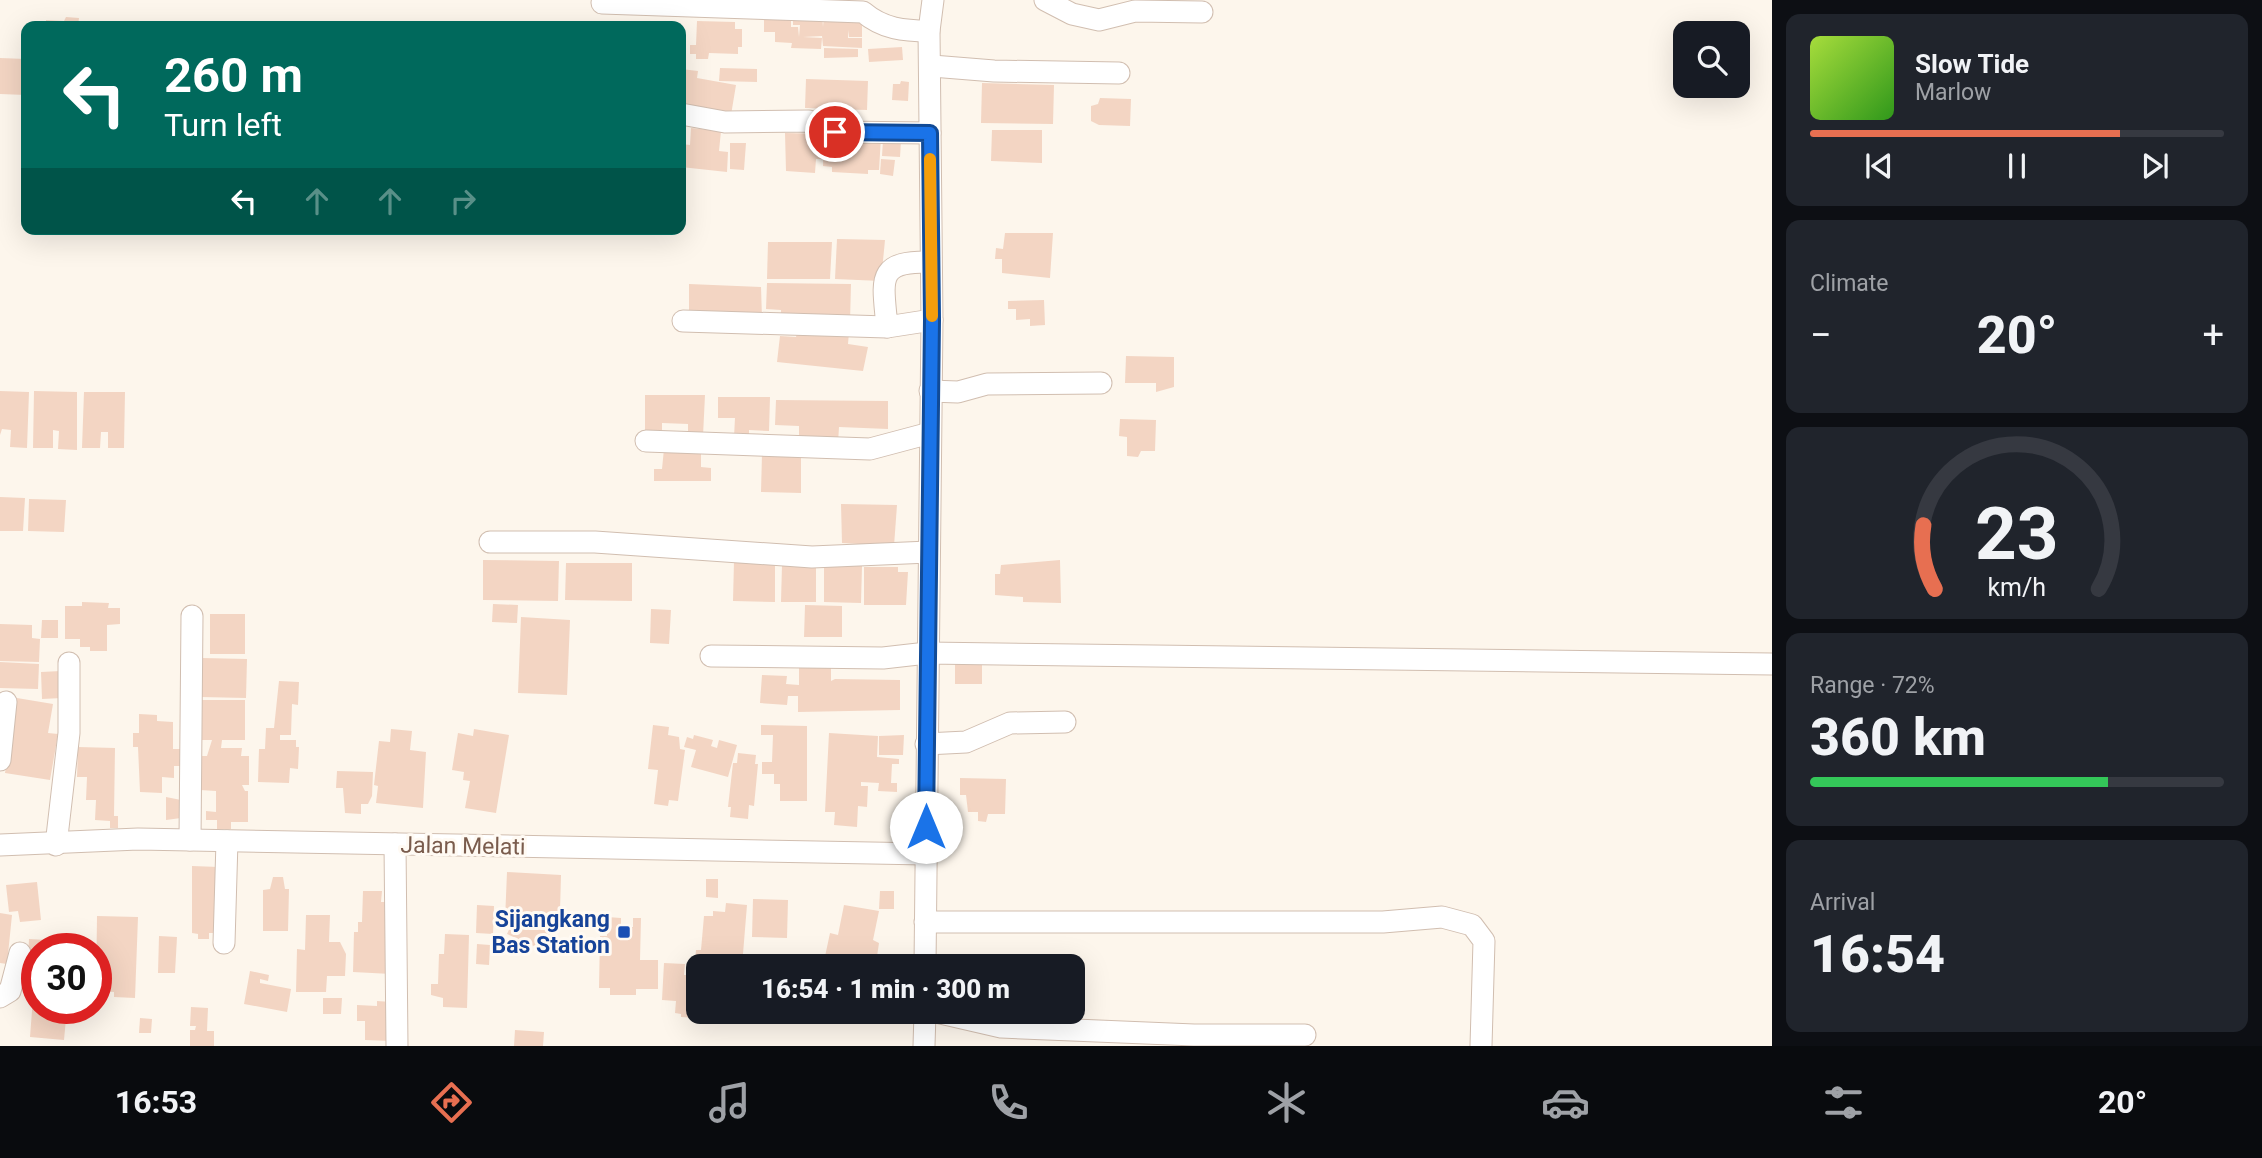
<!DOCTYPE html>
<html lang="en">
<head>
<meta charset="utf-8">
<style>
  :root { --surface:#171b24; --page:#20242c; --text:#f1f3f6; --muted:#9ea1a6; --line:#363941; --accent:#e76f51 }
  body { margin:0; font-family:Roboto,sans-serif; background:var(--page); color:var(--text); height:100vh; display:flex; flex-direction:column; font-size:26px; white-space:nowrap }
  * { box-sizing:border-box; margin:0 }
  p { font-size:23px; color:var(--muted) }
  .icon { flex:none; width:38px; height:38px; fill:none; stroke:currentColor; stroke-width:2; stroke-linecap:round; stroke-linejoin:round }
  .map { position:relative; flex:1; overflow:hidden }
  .details { display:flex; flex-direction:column; gap:14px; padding:14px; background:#0d0f14; width:490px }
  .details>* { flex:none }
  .guide { position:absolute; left:21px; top:21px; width:665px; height:214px; border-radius:14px; box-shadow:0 7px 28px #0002; background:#00695c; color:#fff; overflow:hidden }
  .controls { position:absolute; left:1673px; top:21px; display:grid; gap:14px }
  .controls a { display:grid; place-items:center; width:77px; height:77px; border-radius:14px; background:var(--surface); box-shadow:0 7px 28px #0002; font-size:35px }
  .speed { position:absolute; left:21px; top:933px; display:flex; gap:14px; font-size:35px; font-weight:700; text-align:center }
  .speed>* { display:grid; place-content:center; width:91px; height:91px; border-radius:50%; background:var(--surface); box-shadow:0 7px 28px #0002; line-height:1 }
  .speed .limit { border:10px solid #d22; background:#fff; color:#111 }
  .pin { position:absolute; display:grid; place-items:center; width:60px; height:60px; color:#fff; margin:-30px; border:4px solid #fff; border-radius:50%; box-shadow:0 2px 7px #0007 }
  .me { position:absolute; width:77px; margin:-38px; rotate:0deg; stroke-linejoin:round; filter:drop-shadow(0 0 5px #0008) }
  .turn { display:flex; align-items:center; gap:24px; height:147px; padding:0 28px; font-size:32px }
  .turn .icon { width:91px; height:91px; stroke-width:2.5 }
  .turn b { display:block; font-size:49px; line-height:60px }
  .lanes { display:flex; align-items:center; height:66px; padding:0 28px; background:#0003; justify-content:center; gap:35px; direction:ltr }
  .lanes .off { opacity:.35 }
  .big { font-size:52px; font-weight:800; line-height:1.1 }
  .details .tile { flex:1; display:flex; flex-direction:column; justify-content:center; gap:10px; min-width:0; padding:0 24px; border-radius:14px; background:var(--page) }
  .details .dial { align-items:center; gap:0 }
  .dial svg { height:182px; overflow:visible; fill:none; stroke:var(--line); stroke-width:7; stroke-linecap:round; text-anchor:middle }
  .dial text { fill:var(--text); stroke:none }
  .song { display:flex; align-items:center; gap:21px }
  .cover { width:84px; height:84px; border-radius:10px; background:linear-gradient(135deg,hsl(80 70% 55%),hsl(110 70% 35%)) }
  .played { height:7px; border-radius:4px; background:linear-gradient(90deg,var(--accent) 75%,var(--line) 75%) }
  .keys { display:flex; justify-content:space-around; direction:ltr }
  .heat { display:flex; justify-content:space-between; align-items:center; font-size:38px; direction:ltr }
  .charge { height:10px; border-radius:5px; background:linear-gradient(90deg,#34c759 72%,var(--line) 0) }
  .trip { position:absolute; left:686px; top:954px; width:399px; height:70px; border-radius:14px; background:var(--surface); box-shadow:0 7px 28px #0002; font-weight:800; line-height:70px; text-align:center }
  .tabs { display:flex; height:112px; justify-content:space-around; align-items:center; background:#090b0e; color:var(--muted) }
  .tabs .icon { width:49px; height:49px }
  .tabs .on { color:var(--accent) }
  .tabs b { font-size:32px; color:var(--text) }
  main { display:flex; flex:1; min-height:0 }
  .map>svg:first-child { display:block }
  .building { fill:#f3d5c3 }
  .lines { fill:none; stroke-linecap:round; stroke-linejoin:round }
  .minor-casing { stroke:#d1beb0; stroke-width:23 }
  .minor { stroke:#fff; stroke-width:21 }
  .route-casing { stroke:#114b97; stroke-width:18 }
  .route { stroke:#1a73e8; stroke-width:12 }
  .slow { stroke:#f59e0b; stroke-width:12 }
  .transit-dot { fill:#1a4fb4; stroke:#fffaf3; stroke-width:2.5 }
  .labels { text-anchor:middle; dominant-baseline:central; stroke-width:6; stroke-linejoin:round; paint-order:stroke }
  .street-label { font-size:23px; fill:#7a5c4d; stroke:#fffaf3 }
  .transit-label { font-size:23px; font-weight:bold; fill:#164399; stroke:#fffaf3; text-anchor:end }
</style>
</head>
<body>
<main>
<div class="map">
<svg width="1772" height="1046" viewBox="0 0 1772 1046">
  <rect width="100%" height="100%" fill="#fdf6ec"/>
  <g class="building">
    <path d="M793,14H822L823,27L824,15L848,16L849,23V15H862V37H849L848,30V38H862V48L823,46L822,36L803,37L822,38L821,49L791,48L792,43L775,42V32H764V19L775,20V15H791V27H798L799,37L800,25H793Z"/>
    <path d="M66,17L79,18L78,26H46V20L64,21Z"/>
    <path d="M697,21L735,22V29H742V47H738V54L709,53L708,59H696V54H690V45H696Z"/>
    <path d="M902,47L903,60L869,62L868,49Z"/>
    <path d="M824,48L858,49V57L824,58Z"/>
    <path d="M0,58L26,59V95L0,94Z"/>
    <path d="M720,68L757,69V82L719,81Z"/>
    <path d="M681,69L698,71L697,78L736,85L731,115L681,108Z"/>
    <path d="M806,79L868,81L867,110L805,108Z"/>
    <path d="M901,81L909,82L908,101L892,100L893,84H900Z"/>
    <path d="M982,83L1054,85L1053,124L981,123Z"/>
    <path d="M1100,98L1131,99L1130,126L1099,125L1091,121V106L1098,104Z"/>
    <path d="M691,128L721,131L719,151L728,152L727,172L681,167V144L690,145Z"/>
    <path d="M992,130H1042V163L991,161Z"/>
    <path d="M785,133L822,134V159H816L815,173L786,171Z"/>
    <path d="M824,134L881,137L879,170H868V174L832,172V167L823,166Z"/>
    <path d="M883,140H901L900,157L882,156Z"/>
    <path d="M730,143H746L744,170L730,169Z"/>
    <path d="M881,159L895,160L893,176L880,174Z"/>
    <path d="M1005,233H1053L1050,278L1002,273V259H995L996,248L1003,249Z"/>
    <path d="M837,239L885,240L881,281L835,279Z"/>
    <path d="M768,242H832L830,279H767Z"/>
    <path d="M767,283L851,284L850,322L781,319V310L766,309Z"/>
    <path d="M689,284L761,287L762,318L689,316Z"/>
    <path d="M1044,300L1045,325L1030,326V319L1016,320V309H1008V301Z"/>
    <path d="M798,328L849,332L848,344L868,347L863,371L777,362L780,336L796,337Z"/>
    <path d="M1126,356L1174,357V387L1156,392V383H1125Z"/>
    <path d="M0,391L29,392L27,448L10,447L11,430L2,429L0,435Z"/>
    <path d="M34,391L77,392V450L58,449L59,431L53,430V448H33Z"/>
    <path d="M84,392H125L124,448H108V432H101L100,448H82Z"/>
    <path d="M645,395H705L703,436H688V424L662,423V433H645Z"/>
    <path d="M718,397H770L769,431L749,430V437H734L735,418H718Z"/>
    <path d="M776,400L888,401V429L839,427L838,443H799V426L775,425Z"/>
    <path d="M1120,419L1156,420L1155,451H1141L1138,457L1127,456V437L1119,436Z"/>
    <path d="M664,449L701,450V467L711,468V481H654V469H662Z"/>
    <path d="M762,454L801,455V493L761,492Z"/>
    <path d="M0,497L25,498L23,531H0Z"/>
    <path d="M29,499L66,500L64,532L28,531Z"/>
    <path d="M841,504L897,505L894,546L842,543Z"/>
    <path d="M483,560L559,561L558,601L483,600Z"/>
    <path d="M1060,560L1061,603L1023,602V597L995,595V574H1000L1001,565Z"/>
    <path d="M734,561L775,562V602L733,601Z"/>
    <path d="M566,563H632V601L565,600Z"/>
    <path d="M782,565H816V602H781Z"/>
    <path d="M824,565L862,566L861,603L824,602Z"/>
    <path d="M864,567H898V572H908L906,605H864Z"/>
    <path d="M82,602L109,603L108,608H120V624L107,625V651H90V647H80V639H65V606H82Z"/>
    <path d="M493,604L518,605L517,623L492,622Z"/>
    <path d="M805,605L842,606V637H804Z"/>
    <path d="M651,609L671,610L669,644L650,643Z"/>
    <rect x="210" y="614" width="35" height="40"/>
    <path d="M521,617L570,620L567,695L518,693Z"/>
    <path d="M42,620H58V638H41Z"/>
    <path d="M0,624L32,625V638L40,639L39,662L0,661Z"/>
    <path d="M202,658L247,659L246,698L201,697Z"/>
    <path d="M0,662L39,664L38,689L0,688Z"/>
    <rect x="955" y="662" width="27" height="22"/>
    <path d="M799,668H831V681L835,679L900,680V710L798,712V696H788L787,705L760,703L762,675L787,676L786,684L799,685Z"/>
    <path d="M61,671L62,698L42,699L41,672Z"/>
    <path d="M279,681L299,682L298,705L292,704L291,735H280V740H296V747H299L298,769L290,768L289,783L258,782L259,749H265L266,728H274Z"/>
    <path d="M17,698L53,704L48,733L58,734L50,780L5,773Z"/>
    <path d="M201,700H245V740H222L221,748H242L241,756H249V785H242L245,791H248V822H231V829H217V820H206V811L216,812V791L200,790L199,756H207L212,740H201Z"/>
    <path d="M139,714L157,715V721L173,722V749H183L182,766H174V778L162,777V793L140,792L138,747H133V733H139Z"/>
    <path d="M653,725L669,727L668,735L679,737L680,749L685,750L678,801L669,800L668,806L654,804L658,770L648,769Z"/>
    <path d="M761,725L807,726V801H780V784H774V774H762V762H772L773,735H761Z"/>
    <path d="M391,729L412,731L410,750L426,752L423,808L376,803L378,786L374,785L379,741L390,742Z"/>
    <path d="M474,729L509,735L496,813L465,808L470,781L463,780L464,772L452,770L458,733L473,736Z"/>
    <path d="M829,733L878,736L877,757L899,759V764H892L891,783H897V792L878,791L879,783L861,782V786H868L867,807L858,806L857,827L834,825L835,812H825Z"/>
    <path d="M694,735L713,740L711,746L717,748L719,740L737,745L728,777L691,767L696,750L684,747L687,737L693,739Z"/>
    <path d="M904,735L903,755H879V736Z"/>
    <path d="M78,747L115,748L114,816H118V828H110V821L95,820L96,800H86L87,777H77Z"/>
    <path d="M738,753L756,755L755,764H758L754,806L749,805L748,819L730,817L731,807H728L733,763H737Z"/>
    <path d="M337,771L373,772L372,796L368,804H361V814L345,813L343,788H336Z"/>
    <path d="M960,778L1006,779L1005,814H988L986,822L978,821V812H968L966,795H960Z"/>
    <path d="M166,797L181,800V818L166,820Z"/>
    <path d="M192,866L219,867L217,933H209V939H198V934L192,933Z"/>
    <path d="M507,872L561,875L560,911L543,950L507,934L512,923L505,920Z"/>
    <path d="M273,877H283L285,889H289L288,931H263V890L270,889Z"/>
    <path d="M706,879H718V898L706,897Z"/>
    <path d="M37,882L41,920L20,922L18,911L9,912L6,885Z"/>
    <path d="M363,891H382L381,902H389L391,974L353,972L354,932H358V922H362Z"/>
    <path d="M880,891H894V909H879Z"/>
    <path d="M753,899L788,900L787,938L752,937Z"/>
    <path d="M726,903L747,905L742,966H698V976L694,975L696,950H701L704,916H713V911L725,912Z"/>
    <path d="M477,905L494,906L493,934L476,933Z"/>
    <path d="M844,905L879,911L873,940L879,943L876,963L863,961L862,966H823L830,933L838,935Z"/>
    <path d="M0,913L12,915L7,964L0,963Z"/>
    <path d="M306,915H330L329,942H340L346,954L345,976H327L326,992H296L297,949L305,950Z"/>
    <path d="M97,916L138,917L135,998L114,997V992L96,991Z"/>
    <path d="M607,917L621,918V927H633V918H641L640,960H658V989H636V995H610V988H599L600,936H607Z"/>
    <path d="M445,934L469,935L467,1008L443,1007V998L431,995V984H438L439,954H444Z"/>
    <path d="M159,936L177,937L175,973H158Z"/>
    <path d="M29,939L65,941V948H37V995H26Z"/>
    <path d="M477,944L490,945L489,965L476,964Z"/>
    <path d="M664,963L685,964L684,975H692V983H698L700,1018L681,1017V1014L675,1013L676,1001L662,1000Z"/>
    <path d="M250,971L269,975L268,981L260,979V983L291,989L287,1012L244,1004Z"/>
    <path d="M33,998H37V1008H67L64,1040L30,1037Z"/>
    <path d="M323,998H342L341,1014H323Z"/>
    <path d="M377,1001L391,1002V1041L365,1040V1021H357V1005L377,1006Z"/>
    <path d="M191,1007L208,1008L207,1031H214V1046H190V1030H195L196,1026H190Z"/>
    <path d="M701,1012H740V1016L701,1014Z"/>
    <path d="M826,1012H864V1021L826,1022Z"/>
    <path d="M140,1018L152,1019L151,1033H139Z"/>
    <path d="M515,1030L544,1032L543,1046H514Z"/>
  </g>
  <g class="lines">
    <g class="minor-casing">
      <g id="minor">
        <path d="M1045,0L1072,14L1099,20L1135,11L1202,12"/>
        <path d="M602,3L863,12C883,29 904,31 929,31"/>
        <path d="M932,66L994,71L1119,73"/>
        <path d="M681,114L725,122L809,121L835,132L930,133"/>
        <path d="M930,262C875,261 883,280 887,327L932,320"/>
        <path d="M683,321L887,327"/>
        <path d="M930,391L958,392L987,384L1101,383"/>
        <path d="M646,441L870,449L930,433"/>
        <path d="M490,542H595L812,557L929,552"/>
        <path d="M711,656L883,658L927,653L1772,664"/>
        <path d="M926,744L966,742L1010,723L1065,722"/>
        <path d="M0,760L6,702"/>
        <path d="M190,840L192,616"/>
        <path d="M395,844L397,1046"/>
        <path d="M0,845L138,839L926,854"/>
        <path d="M56,845L69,733V663"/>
        <path d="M925,922H1383L1442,917L1472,925L1484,941L1481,1046"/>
        <path d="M224,943L227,841"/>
        <path d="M925,966L932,320L929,31L933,0"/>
        <path d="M0,997L10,991L20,953"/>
        <path d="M936,1012L1001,1027L1194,1035H1305"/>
        <path d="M924,1046L925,1012"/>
      </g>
    </g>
    <use href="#minor" class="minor"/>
  </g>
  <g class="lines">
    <g class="route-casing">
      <path id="route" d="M835,132L930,133L932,320L926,827"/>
    </g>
    <use href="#route" class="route"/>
    <path class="slow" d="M930,159L932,316"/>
  </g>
  <rect class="transit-dot" x="617" y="925" width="14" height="14" rx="3.5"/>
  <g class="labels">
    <g class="street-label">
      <text transform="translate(463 846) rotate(1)">Jalan Melati</text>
    </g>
    <g class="transit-label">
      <text x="610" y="919">Sijangkang<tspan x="610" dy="26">Bas Station</tspan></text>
    </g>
  </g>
</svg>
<div class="controls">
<a><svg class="icon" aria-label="search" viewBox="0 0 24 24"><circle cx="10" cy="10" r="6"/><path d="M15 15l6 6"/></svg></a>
</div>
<div class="speed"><div class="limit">30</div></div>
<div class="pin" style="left:835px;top:132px;background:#d93025"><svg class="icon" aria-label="arrive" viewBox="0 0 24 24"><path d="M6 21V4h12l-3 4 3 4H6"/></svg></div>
<svg class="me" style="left:926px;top:827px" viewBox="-20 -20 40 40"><circle r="19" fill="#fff"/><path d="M0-13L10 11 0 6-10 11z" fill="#1a73e8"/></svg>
<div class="trip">16:54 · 1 min · 300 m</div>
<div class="guide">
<div class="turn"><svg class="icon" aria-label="left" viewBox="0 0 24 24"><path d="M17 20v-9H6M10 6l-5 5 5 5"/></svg><div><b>260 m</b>Turn left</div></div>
<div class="lanes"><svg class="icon" aria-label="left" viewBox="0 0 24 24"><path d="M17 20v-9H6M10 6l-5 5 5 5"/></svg><svg class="icon off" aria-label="ahead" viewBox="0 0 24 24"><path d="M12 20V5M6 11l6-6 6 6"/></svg><svg class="icon off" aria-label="ahead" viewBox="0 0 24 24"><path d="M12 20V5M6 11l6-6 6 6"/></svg><svg class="icon off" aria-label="right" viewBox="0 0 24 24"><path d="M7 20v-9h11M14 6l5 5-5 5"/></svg></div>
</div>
</div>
<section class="details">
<div class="tile">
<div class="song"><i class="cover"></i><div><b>Slow Tide</b><p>Marlow</p></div></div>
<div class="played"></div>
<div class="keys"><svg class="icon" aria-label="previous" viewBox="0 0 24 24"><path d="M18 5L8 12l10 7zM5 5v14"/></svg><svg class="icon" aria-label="pause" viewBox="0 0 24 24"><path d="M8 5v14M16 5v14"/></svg><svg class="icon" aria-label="next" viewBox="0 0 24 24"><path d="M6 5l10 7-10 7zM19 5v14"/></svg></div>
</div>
<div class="tile"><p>Climate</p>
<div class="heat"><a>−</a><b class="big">20°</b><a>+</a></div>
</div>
<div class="tile dial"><svg viewBox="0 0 100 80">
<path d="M14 69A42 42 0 1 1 86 69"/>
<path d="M14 69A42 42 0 0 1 9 41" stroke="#e76f51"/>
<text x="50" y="56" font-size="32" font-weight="700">23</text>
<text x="50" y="72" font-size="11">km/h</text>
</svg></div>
<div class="tile"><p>Range · 72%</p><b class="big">360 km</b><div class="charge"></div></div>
<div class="tile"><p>Arrival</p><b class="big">16:54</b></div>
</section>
</main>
<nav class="tabs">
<b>16:53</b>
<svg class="icon on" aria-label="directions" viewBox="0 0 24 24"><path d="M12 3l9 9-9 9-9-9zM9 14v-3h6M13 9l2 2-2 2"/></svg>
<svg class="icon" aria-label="music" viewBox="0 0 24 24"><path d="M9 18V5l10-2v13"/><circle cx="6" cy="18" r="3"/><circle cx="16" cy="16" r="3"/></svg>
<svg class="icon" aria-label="phone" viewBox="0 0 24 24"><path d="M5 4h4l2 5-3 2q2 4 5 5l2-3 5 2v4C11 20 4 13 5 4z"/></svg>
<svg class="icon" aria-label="climate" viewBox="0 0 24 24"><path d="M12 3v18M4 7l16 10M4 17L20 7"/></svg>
<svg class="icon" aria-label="car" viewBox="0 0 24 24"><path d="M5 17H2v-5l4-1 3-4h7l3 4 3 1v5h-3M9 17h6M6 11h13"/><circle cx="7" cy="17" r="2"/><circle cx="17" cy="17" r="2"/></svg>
<svg class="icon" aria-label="filters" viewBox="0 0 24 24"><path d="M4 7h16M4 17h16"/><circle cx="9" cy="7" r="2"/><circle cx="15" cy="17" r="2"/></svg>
<b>20°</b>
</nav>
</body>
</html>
